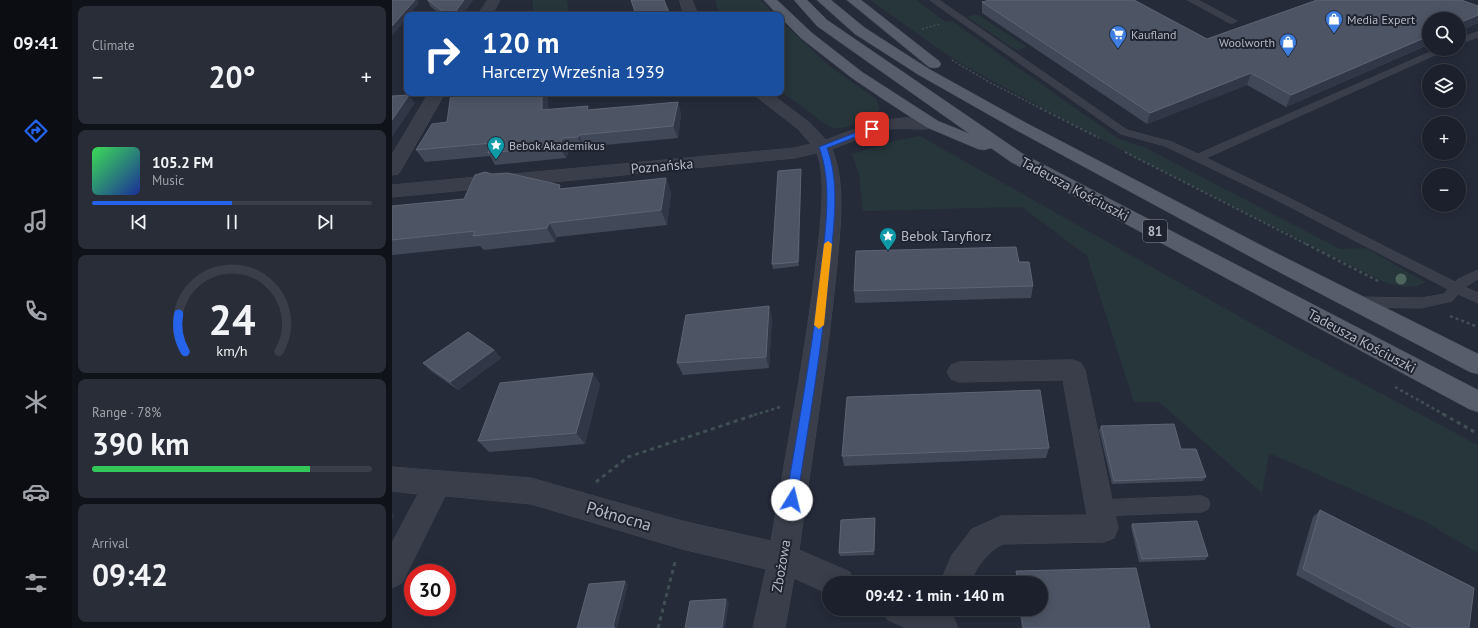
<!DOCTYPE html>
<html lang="en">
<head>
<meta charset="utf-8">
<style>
  :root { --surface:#1c202c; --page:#292d38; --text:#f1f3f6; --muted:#a0a3a9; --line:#3a3e48; --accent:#2563eb }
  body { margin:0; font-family:"PT Sans",sans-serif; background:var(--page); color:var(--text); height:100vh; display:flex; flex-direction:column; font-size:15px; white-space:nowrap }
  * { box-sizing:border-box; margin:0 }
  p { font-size:13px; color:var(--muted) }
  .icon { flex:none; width:22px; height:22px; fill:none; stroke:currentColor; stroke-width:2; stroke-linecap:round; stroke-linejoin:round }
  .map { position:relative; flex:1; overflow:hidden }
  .sheet { display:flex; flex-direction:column; gap:6px; padding:6px; background:#0f1218; width:320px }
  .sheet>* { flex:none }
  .hud { position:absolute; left:12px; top:12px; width:380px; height:84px; border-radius:8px; box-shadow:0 2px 10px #0003,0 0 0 1px var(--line); background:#1a4fa0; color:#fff; overflow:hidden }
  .tools { position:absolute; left:1030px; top:12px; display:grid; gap:8px }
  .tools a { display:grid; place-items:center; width:44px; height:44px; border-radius:50%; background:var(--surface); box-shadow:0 2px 10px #0003,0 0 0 1px var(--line); font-size:20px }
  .speed { position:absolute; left:12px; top:564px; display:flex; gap:8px; font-size:20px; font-weight:700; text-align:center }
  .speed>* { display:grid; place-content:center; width:52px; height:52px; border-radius:50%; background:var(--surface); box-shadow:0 2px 10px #0003,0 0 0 1px var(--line); line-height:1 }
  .speed .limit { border:6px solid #d22; background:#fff; color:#111 }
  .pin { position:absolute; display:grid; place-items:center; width:34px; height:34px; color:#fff; margin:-17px; border-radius:8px; box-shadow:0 2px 6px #0006 }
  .me { position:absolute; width:44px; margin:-22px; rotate:9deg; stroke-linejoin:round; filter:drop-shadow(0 0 3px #0008) }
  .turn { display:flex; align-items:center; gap:14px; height:84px; padding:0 12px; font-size:18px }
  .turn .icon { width:52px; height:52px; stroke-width:2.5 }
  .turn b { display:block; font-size:28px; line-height:34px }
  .big { font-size:30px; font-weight:700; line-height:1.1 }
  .sheet .card { flex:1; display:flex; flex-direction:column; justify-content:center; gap:6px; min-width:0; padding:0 14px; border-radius:8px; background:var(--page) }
  .sheet .dial { align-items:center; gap:0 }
  .dial svg { height:104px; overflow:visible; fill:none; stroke:var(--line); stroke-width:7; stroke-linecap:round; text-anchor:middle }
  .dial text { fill:var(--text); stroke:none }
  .song { display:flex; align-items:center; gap:12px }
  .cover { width:48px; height:48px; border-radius:6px; background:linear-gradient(135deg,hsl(130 70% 55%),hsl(230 70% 35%)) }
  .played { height:4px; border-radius:2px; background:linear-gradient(90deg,var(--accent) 50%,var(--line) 50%) }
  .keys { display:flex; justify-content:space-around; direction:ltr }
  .heat { display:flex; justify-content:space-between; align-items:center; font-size:22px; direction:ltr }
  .charge { height:6px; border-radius:3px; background:linear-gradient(90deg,#34c759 78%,var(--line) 0) }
  .trip { position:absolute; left:430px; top:576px; width:226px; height:40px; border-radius:20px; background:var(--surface); box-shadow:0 2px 10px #0003,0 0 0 1px var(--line); font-weight:700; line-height:40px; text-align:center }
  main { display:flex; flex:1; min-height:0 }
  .menu { display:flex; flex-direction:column; width:72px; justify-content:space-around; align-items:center; background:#0b0d12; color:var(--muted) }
  .menu .icon { width:28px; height:28px }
  .menu .selected { color:var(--accent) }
  .menu b { font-size:18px; color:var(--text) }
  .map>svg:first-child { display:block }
  .green { fill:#27363b }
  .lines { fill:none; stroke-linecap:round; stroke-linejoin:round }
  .lane-casing { stroke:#424753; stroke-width:1 }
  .street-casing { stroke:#424753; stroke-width:1 }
  .primary-casing { stroke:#424753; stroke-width:1 }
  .path-far3 { stroke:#404f53; stroke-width:1.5; stroke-dasharray:2 2; stroke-linecap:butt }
  .path-far2 { stroke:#404f53; stroke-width:2; stroke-dasharray:2.5 2.5; stroke-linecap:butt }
  .path-far1 { stroke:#404f53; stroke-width:2.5; stroke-dasharray:3 3; stroke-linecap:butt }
  .path { stroke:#404f53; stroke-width:3; stroke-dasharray:4 4; stroke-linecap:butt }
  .lane { fill:#393e4a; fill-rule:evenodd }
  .street { fill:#393e4a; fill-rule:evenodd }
  .primary { fill:#575d6a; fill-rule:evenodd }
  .tree { fill:#4e655e }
  .wall { fill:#414858 }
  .shaded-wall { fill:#313747 }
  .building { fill:#4d5464; stroke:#5e6473 }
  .route { fill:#2563eb; stroke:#184099 }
  .slow { fill:#f59e0b }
  .labels { text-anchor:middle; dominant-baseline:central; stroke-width:4; stroke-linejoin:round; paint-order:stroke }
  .far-poi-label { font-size:12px; fill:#b5b9c6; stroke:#1e232f; text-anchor:start }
  .shield { fill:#1e232f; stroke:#888c99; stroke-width:1 }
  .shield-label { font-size:13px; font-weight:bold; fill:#b5b9c6 }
  .street-label { font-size:14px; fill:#b5b9c6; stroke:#1e232f }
  .poi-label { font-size:14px; fill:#b5b9c6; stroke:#1e232f; text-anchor:start }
  .near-street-label { font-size:17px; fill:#b5b9c6; stroke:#1e232f }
</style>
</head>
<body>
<main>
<nav class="menu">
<b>09:41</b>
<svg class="icon selected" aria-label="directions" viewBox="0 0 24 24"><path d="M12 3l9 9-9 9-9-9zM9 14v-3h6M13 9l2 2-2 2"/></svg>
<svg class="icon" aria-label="music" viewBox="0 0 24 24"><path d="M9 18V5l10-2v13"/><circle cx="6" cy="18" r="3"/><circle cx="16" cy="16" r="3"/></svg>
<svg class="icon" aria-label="phone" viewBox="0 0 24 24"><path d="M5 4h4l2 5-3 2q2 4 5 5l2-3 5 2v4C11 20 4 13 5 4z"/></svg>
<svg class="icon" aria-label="climate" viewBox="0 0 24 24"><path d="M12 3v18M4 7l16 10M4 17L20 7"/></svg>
<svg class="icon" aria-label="car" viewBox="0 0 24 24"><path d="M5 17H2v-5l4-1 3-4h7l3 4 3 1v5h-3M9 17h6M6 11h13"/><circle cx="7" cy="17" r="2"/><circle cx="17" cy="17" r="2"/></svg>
<svg class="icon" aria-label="filters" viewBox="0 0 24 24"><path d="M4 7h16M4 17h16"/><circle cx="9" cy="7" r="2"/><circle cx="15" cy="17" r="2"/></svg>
</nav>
<section class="sheet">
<div class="card"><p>Climate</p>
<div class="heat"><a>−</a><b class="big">20°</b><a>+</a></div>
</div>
<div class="card">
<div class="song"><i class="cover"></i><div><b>105.2 FM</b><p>Music</p></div></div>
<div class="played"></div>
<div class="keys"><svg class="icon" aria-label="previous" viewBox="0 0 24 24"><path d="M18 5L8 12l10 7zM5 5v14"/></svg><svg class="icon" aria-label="pause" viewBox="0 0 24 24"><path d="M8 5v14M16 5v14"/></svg><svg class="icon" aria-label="next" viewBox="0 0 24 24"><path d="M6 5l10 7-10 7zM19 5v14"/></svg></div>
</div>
<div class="card dial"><svg viewBox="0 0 100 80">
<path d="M14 69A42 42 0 1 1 86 69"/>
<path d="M14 69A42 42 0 0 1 9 40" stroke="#2563eb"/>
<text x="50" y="56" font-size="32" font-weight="700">24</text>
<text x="50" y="72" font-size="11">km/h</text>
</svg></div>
<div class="card"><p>Range · 78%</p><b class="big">390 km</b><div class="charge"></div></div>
<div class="card"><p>Arrival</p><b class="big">09:42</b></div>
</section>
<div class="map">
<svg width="1086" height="628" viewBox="0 0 1086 628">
  <rect width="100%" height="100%" fill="#262b3a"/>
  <g class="green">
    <path d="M141,0H175L177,14L141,15Z"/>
    <path d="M323,0H368L383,15H328Z"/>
    <path d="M478,0H524L554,22L560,21L727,139L752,147L948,249L974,248L1033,282C1020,291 1004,286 990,281L741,156L597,79L560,58Z"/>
    <path d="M585,14L635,47L624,50L575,17Z"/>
    <path d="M389,21L440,68L484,99L488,109L481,119L469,126L465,123C441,133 437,128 418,112C409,105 399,99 389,92Z"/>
    <path d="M528,136L896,344L1086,445V553L1032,521L877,453L870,493L767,402H742L695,256L630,207L471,211L467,174L460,154L502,141Z"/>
  </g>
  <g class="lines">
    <g class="lane-casing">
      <g id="lane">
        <path d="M538,0H547L735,130L780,142L806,154L1045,49H1056L814,158L891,195L1063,282L1066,279L1086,270V279L1073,287L1086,293V303L1066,294L1060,301L1029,308L966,307L961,305L960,302L961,299L966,297L1029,298L1052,294L1056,289L883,199L773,146L729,134Z"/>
        <path d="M796,0H806L845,21L841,23H838Z"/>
        <path d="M1086,32V37L1067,44V39Z"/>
        <path d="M810,496L816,499L818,504L816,509L810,512L708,516L702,514L700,508L702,502L708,500Z"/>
      </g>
    </g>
    <g class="street-casing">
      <g id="street">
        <path d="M96,0H108L100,15H86Z"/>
        <path d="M288,0H300L306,15H292Z"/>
        <path d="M37,93H53L9,170L6,174L0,175V155Z"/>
        <path d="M360,93H378L418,123L434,140C471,126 506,111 546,121L548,124L546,127C529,132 510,126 493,130C476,133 457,143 440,149C454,183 448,228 445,264C436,359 420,455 407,550L458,572L462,583H437V594L402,578L393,628H361L374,569L290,549L139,504L53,496L10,583L0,588V543L26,494L0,491V467L139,478L290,521L379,541C395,446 414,351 425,256C428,228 435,179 425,153L402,158L111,187L103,183L101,186L95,188L0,197V185L95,176L103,180L105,177L111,175L402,148L419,144L406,129Z"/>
        <path d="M681,360L689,363L693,370L726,528L722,538L712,542L611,544C596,551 584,567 578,583H548L560,555L580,529L609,516L695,515L671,380L567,382L559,379L555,372L559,365L567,362Z"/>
        <path d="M492,609H543L561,617L566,628H514L496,620Z"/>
      </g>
    </g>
    <g class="primary-casing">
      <g id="primary">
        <path d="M372,0H385L420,33L470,72L546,121L578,134L425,26L402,0H415L435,20L631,154L1086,390V412L1077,409L619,162L599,148L592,150L586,149L534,127L491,99L460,78L410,39L389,18V15H386Z"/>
        <path d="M425,0H439L473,28L537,69L636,124L886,254L1086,354V374L1078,372L872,264L624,130L527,75L463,34Z"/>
        <path d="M455,0H469L547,61L549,64L547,67L542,68L537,67Z"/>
      </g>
    </g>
    <g class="path-far3">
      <path d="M530,29L548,24"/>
      <path d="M560,60L597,82L650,109"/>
    </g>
    <g class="path-far2">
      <path d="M648,108L707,138"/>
      <path d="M733,152L916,245"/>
    </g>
    <g class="path-far1">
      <path d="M914,244L988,282"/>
      <path d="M1058,316L1086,327"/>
      <path d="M1003,387L1053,415"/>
      <path d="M362,415L388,407"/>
    </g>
    <g class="path">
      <path d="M1051,414L1086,434"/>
      <path d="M204,482L236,457L365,414"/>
      <path d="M266,628L283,562"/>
    </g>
    <use href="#lane" class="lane"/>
    <use href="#street" class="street"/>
    <use href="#primary" class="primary"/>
  </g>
  <circle class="tree" cx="1009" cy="279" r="5.5"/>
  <g class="wall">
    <path d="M35,0H81L70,15H50L39,7Z"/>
    <path d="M590,2L815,39L1086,6V23L894,107L855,85L755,124L590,13Z"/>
    <path d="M286,102L289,114L286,138L192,147V149L177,151L174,158L103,165L98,156L33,162L24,150L55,122L156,110H197Z"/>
    <path d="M409,173L407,266L381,269L380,264Z"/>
    <path d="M100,174L170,189L274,178L279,193L275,225L165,237L163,242L92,250L88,246L0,255V206L72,199Z"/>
    <path d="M627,262L641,286L639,298L463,303L462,291Z"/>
    <path d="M377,306L380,318L377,368L291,375L285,363Z"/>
    <path d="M102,350L109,358L66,390L39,371L31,363Z"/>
    <path d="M208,384L193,444L97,452L86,441Z"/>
    <path d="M709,426L789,449L814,477L811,481L720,484L707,430Z"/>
    <path d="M657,448L654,458L452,466L450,456Z"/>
    <path d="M928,510L1077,628H1003L904,575L921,517Z"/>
    <path d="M483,518V522L482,555L448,556L447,553Z"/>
    <path d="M740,524L816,556L813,560L747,562L739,527Z"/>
    <path d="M624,571L758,628H630L627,609H649V583H625L624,574Z"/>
  </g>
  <g class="shaded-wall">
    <path d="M23,0H26L27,3L17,15H15V18L0,36V26Z"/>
    <path d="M72,0H81L70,15H61Z"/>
    <path d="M1086,15V23L1067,31V23Z"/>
    <path d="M1037,36V44L894,107L899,95Z"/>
    <path d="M859,73L855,85L755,124L758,113Z"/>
    <path d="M150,93H156L157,122L150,110Z"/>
    <path d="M17,95L23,103L0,137V120Z"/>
    <path d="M286,102L289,114L286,138L281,126Z"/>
    <path d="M187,135L192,147V149L186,137Z"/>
    <path d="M171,138L177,151L174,158L167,146Z"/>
    <path d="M409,169V173L407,266L406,262Z"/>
    <path d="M274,178L279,193L275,225L269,210Z"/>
    <path d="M157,223L165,237L163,242L155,228Z"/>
    <path d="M377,306L380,318L377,368L374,357Z"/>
    <path d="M102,350L109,358L66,390L58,382Z"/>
    <path d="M201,373L208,384L193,444L184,433Z"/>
    <path d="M0,513L2,514L0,520Z"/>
    <path d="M233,581L236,585L225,628H222L221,626Z"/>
    <path d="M334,599L337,602L333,628H330Z"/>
  </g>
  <g class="building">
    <path d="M0,0H23L0,26Z"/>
    <path d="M36,0H72L61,15H56Z"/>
    <path d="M239,0H272L278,15H244Z"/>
    <path d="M598,0H742L815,39L925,0H1069L1086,6V15L1067,23V19H1037V36L899,95L859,73L758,113L590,2Z"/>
    <path d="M59,93H150V110L196,106L195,110L286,102L281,126L187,135L186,137L171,138L167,146L96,153L100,143L24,150L40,124L55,122Z"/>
    <path d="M17,95L0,120V96Z"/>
    <path d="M409,169L406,262L380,264L386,171Z"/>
    <path d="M93,172L100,174L116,173L168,185L167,189L274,178L269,210L157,223L155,228L81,236L83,231L0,240V206L72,199L83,175Z"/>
    <path d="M624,247L627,262H637L641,286L462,291L464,251Z"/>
    <path d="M377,306L374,357L285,363L294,315Z"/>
    <path d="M76,332L102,350L58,382L31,363Z"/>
    <path d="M201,373L184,433L86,441L108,383Z"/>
    <path d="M648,390L657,448L450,456L455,397Z"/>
    <path d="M782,424L789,449H804L814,477L722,481L709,426Z"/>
    <path d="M928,510L1082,588L1077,628H1022L911,569Z"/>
    <path d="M483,518L482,551L447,553L449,520Z"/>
    <path d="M805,521L816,556L750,559L740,524Z"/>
    <path d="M744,568L758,628H631L629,609H649V583H626L624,571Z"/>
    <path d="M233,581L221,626H222V628H185L197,584Z"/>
    <path d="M334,599L330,628H293L298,601Z"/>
  </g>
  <path class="route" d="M478,127L484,129L435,148C448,182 442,226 438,262C431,342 417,421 405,500L404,504L400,505L396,504L394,500C407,420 422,341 430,261C434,225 440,181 427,147Z"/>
  <path class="slow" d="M436,241L440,244L432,325L427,329L422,325L432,244Z"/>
  <defs>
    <g id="shop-pin" transform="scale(0.9)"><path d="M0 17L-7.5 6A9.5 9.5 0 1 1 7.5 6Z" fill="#3f7fe0" stroke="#1e232f"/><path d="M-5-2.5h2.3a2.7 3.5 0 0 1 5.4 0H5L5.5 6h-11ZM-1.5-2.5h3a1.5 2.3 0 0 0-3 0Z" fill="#fff"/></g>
    <g id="supermarket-pin" transform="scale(0.9)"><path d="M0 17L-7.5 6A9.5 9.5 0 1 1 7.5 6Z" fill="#3f7fe0" stroke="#1e232f"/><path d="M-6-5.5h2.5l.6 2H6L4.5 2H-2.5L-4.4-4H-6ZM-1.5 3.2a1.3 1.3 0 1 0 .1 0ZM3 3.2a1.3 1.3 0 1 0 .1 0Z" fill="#fff"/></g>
    <g id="sight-pin" transform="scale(0.9)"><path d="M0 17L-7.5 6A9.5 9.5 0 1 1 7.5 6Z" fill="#0f9aa8" stroke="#1e232f"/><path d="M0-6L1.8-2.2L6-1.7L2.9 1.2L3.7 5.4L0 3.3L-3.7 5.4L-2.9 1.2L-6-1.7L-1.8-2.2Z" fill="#fff"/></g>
  </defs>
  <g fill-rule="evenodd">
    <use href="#shop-pin" x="942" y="19"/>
    <use href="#supermarket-pin" x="726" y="34"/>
    <use href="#shop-pin" x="896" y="42"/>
    <use href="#sight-pin" x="104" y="145"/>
    <use href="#sight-pin" x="496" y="236"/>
  </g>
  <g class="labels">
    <g class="far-poi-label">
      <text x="955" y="19">Media Expert</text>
      <text x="739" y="34">Kaufland</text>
      <text x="883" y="42" text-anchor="end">Woolworth</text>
      <text x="117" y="145">Bebok Akademikus</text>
    </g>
    <rect class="shield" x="751" y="220" width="24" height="22" rx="3"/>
    <g class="shield-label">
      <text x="763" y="231">81</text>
    </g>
    <g class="street-label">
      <text transform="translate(270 166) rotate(-5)">Poznańska</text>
      <text transform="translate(683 189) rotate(28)">Tadeusza Kościuszki</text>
      <text transform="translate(970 341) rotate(28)">Tadeusza Kościuszki</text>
      <text transform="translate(389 566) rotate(-80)">Zbożowa</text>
    </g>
    <g class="poi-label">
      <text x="509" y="236">Bebok Taryfiorz</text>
    </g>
    <g class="near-street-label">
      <text transform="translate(227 516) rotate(16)">Północna</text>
    </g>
  </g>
</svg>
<div class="tools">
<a><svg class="icon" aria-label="search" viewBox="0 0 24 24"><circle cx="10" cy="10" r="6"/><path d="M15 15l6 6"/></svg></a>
<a><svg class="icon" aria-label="layers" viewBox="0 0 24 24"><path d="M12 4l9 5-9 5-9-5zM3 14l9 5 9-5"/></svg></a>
<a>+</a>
<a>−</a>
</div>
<div class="speed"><div class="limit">30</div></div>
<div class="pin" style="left:480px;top:129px;background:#d93025"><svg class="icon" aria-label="arrive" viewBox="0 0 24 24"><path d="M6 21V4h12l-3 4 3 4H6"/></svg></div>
<svg class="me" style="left:400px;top:500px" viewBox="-20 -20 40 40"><circle r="19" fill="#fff"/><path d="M0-13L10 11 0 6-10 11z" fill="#2563eb"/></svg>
<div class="trip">09:42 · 1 min · 140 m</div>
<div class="hud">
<div class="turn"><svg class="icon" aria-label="right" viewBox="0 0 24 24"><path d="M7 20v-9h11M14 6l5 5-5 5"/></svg><div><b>120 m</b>Harcerzy Września 1939</div></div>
</div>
</div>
</main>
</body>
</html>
